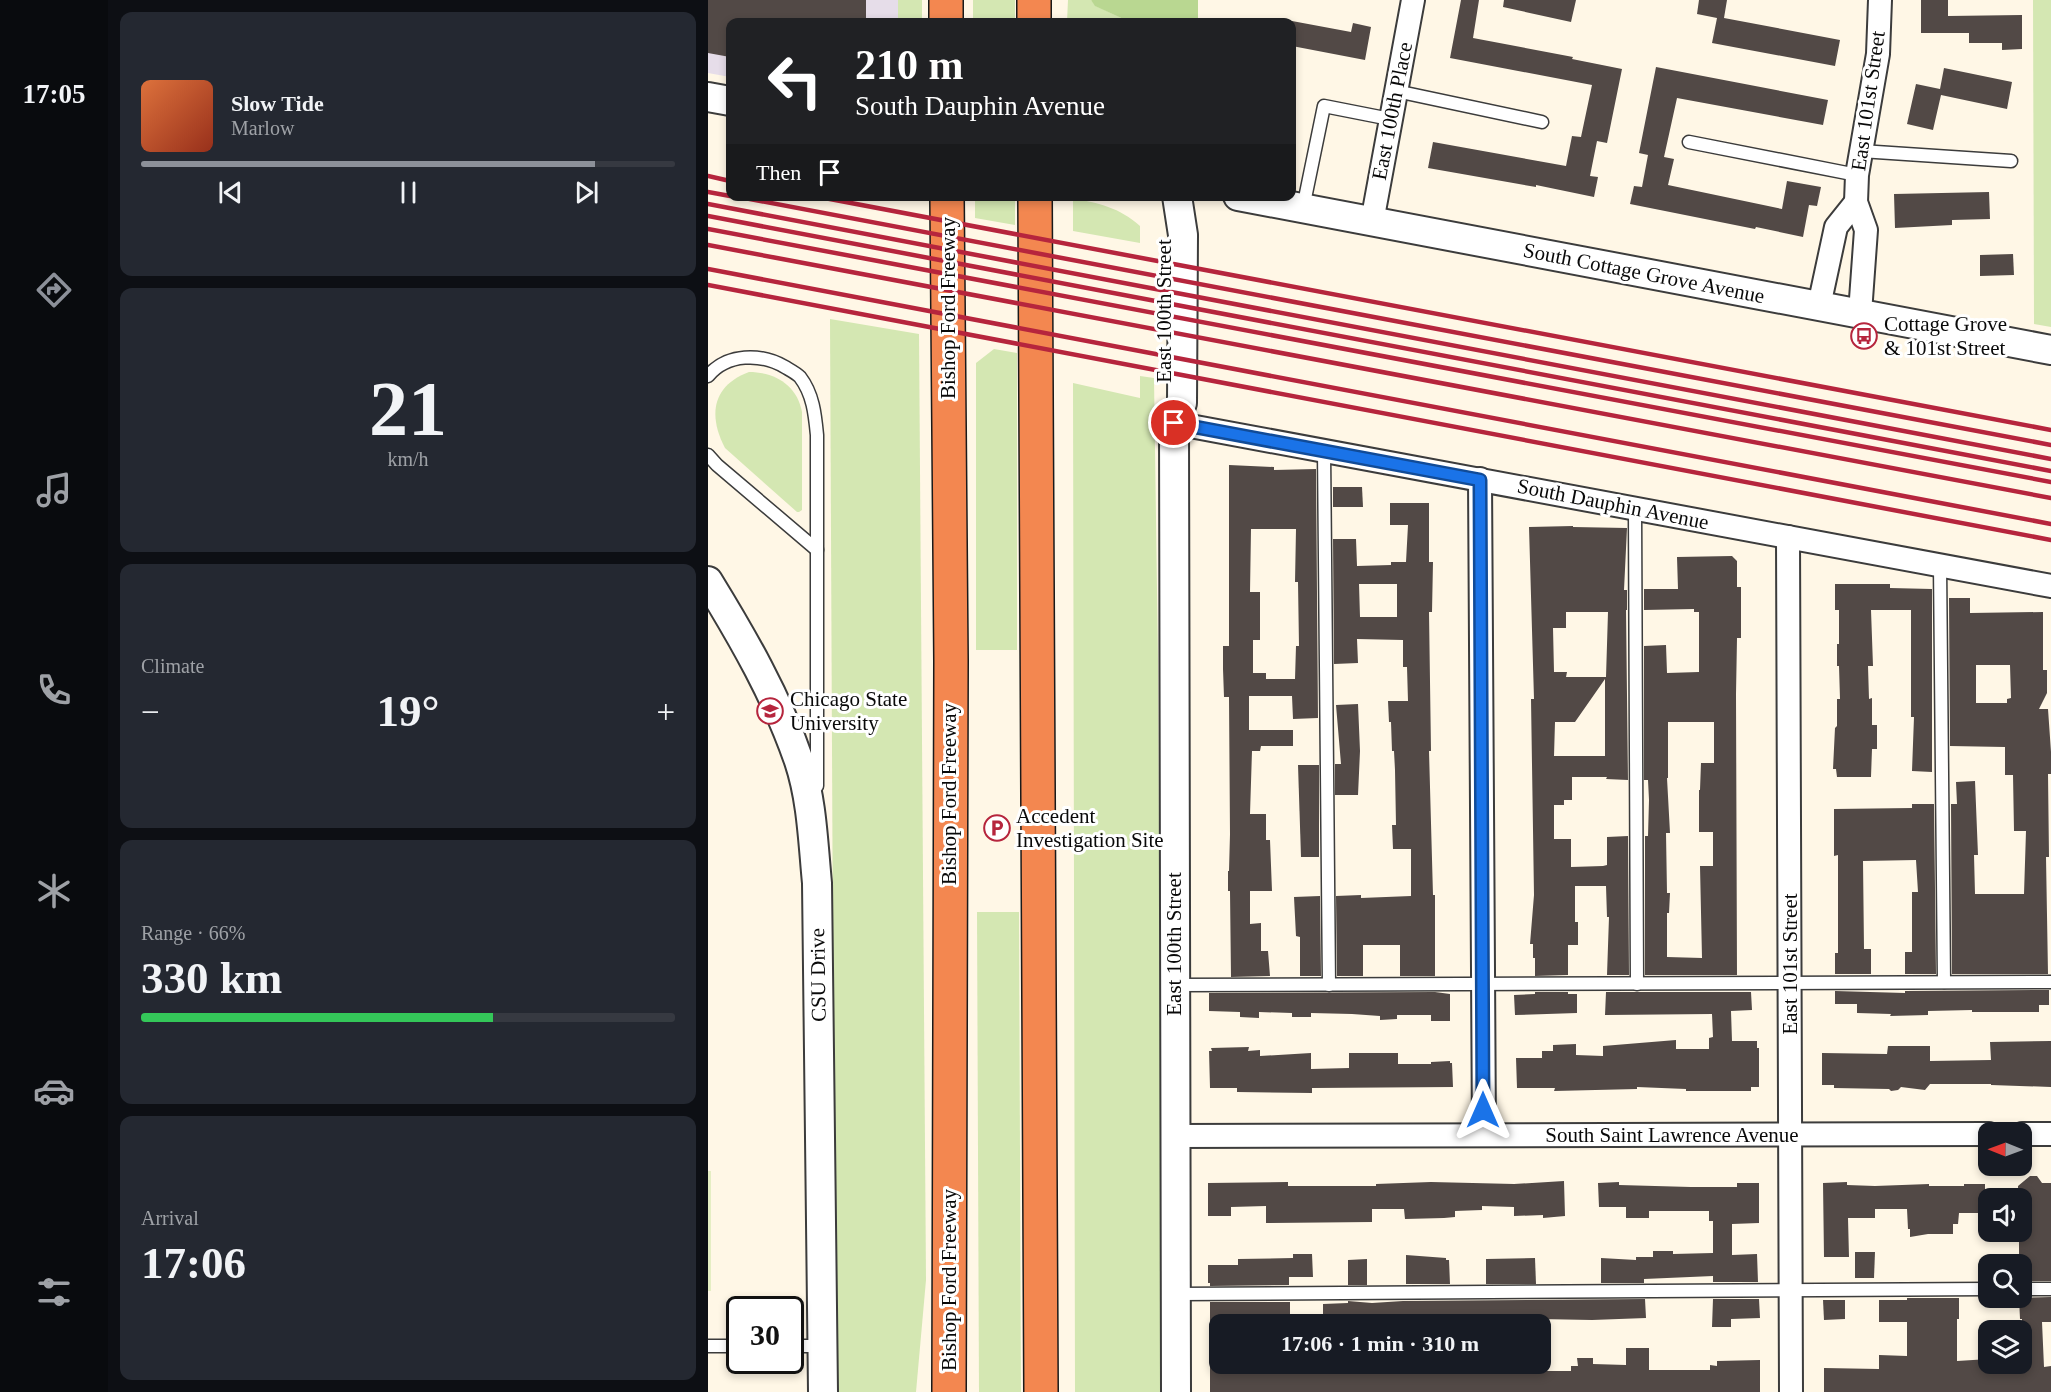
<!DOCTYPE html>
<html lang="en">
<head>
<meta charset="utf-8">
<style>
  :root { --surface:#171b24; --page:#242831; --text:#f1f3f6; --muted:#9ea1a6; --line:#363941; --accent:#8c9099 }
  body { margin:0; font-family:Georgia,serif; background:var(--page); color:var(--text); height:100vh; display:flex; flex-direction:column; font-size:22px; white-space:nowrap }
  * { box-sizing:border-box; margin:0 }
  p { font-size:20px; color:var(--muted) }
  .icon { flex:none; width:33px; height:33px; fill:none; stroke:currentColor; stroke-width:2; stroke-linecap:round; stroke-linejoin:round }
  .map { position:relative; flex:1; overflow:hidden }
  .details { display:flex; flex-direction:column; gap:12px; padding:12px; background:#0d0f14; width:600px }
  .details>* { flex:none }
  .hud { position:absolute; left:18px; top:18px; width:570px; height:183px; border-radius:12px; box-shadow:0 3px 9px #0003; background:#202124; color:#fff; overflow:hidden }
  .needle { width:39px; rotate:271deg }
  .controls { position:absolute; left:1270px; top:1122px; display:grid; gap:12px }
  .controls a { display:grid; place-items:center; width:54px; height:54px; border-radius:12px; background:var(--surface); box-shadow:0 3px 9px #0003; font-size:30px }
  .speed { position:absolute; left:18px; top:1296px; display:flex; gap:12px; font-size:30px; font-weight:700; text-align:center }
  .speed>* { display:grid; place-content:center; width:78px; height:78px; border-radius:50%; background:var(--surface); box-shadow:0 3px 9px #0003; line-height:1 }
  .speed .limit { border:3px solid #111; border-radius:9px; background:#fff; color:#111 }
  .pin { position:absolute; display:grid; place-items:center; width:51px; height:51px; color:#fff; margin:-26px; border:3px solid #fff; border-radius:50%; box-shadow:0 2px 6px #0007 }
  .me { position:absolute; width:66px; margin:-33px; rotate:0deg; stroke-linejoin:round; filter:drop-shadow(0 0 4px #0008) }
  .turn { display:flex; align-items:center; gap:21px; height:126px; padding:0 30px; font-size:27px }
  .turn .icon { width:78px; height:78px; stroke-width:2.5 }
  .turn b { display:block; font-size:42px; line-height:51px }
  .then { display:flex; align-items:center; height:57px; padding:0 30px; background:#0003; gap:12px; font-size:22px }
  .big { font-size:45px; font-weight:800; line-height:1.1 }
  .details .tile { flex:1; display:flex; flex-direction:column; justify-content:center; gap:9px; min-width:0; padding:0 21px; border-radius:12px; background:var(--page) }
  .details .dial { align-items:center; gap:0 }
  .dial b { font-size:78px; line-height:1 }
  .song { display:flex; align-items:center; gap:18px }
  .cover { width:72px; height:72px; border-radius:9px; background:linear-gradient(135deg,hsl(20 70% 55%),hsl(10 70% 35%)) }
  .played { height:6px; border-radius:3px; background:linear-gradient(90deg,var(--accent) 85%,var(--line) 85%) }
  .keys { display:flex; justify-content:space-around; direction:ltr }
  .heat { display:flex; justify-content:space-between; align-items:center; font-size:33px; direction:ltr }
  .charge { height:9px; border-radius:4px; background:linear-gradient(90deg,#34c759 66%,var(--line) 0) }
  .trip { position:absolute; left:501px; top:1314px; width:342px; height:60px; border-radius:12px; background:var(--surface); box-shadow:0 3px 9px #0003; font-weight:800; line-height:60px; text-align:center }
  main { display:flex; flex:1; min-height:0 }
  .tabs { display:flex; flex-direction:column; width:108px; justify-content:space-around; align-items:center; background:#090b0e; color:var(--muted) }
  .tabs .icon { width:42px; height:42px }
  .tabs .current { color:var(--accent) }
  .tabs b { font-size:27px; color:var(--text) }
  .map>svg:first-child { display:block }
  .industrial { fill:#e6dde9 }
  .green { fill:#d4e7b2 }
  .forest { fill:#b9d791 }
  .pitch { fill:#e5eec3 }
  .building { fill:#524946; fill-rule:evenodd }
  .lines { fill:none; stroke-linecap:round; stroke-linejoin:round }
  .service-casing { stroke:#3c3c3c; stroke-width:15 }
  .minor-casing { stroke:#3c3c3c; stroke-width:26 }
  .tertiary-casing { stroke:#3c3c3c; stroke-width:32 }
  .motorway-casing { stroke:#1a1a1a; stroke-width:36 }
  .service { stroke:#fff; stroke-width:12 }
  .minor { stroke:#fff; stroke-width:22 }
  .tertiary { stroke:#fff; stroke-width:28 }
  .motorway { stroke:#f38750; stroke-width:33 }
  .rail { stroke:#b6253d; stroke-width:4.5 }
  .route-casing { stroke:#114b97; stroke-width:15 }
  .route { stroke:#1a73e8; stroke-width:10 }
  .labels { text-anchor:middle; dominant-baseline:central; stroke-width:6; stroke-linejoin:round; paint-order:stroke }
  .street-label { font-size:21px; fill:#090909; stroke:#fff }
  .poi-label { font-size:21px; fill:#090909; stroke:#fff; text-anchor:start }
</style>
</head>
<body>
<main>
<nav class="tabs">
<b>17:05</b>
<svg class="icon current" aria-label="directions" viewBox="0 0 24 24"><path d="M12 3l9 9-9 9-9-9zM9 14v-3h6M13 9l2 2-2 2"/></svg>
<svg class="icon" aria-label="music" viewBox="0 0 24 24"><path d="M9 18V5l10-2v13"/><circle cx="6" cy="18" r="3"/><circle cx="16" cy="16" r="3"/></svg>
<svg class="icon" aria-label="phone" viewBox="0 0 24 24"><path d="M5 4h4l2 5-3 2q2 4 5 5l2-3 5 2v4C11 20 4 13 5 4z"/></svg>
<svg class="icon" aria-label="climate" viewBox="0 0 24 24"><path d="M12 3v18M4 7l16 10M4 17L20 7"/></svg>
<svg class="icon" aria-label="car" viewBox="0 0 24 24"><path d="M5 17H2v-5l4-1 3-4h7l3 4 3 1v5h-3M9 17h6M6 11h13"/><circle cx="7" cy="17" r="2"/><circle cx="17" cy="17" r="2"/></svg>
<svg class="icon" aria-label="filters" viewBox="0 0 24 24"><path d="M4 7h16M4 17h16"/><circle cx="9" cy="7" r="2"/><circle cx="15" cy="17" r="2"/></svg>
</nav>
<section class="details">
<div class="tile">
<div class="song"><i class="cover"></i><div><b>Slow Tide</b><p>Marlow</p></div></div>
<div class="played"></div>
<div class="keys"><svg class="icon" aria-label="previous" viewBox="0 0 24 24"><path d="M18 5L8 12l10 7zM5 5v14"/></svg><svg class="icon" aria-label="pause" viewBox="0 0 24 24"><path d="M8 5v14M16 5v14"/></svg><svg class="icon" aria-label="next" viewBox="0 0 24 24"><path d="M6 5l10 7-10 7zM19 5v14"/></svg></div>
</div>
<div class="tile dial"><b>21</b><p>km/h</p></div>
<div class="tile"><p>Climate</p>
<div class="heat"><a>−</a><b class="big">19°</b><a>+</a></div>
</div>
<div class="tile"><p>Range · 66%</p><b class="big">330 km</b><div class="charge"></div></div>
<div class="tile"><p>Arrival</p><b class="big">17:06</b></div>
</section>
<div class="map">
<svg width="1343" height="1392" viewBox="0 0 1343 1392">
  <rect width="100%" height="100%" fill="#fff7e6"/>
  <path class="industrial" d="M0,0H190V22H22V77L0,73Z"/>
  <g class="green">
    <rect x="190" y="0" width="24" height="22"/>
    <rect x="265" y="0" width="42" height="22"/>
    <path d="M360,0H383L388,6L422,22H359Z"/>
    <path d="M1325,0H1343V327L1326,324Z"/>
    <path d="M267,197H307V225L267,218Z"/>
    <path d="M365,198C393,204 410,207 432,226V243L365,231Z"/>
    <path d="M122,319L211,334L218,1280L208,1392H127Z"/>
    <path d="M286,349L309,353V650H268V363Z"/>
    <path d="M41,372C67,372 89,385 94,412V510L91,512H89L17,448C0,415 4,386 41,372Z"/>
    <path d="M432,376L446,378L450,659L454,1392H367L365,383L432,398Z"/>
    <path d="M269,912H311L313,1392H271Z"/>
  </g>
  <path class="forest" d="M383,0H490V22H422L387,6Z"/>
  <rect class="pitch" x="0" y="1171" width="3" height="120"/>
  <g class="building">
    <path d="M0,0H158V22H22V57L0,53Z"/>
    <path d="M753,0H771L765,38L865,57L864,59L914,69L899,143L889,141L882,176L890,177L886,197L828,185V187L720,168L725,142L858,166L864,136L873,137L884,85L742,58Z"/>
    <path d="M796,0H868L863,22L795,7Z"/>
    <path d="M991,0H1019L1016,18L1132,40L1127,66L1004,43L1009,18L989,14Z"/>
    <path d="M1213,0H1240V16L1314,15V49L1294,50V43H1261V33H1213Z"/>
    <path d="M584,21L643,32L645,23L663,27L657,60L584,46Z"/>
    <path d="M948,67L1120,100L1115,125L969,98L956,157L966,159L960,185L1074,209L1079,181L1113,187L1109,206L1101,205L1095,237L1048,227L1047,229L922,204L926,186L934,187L940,155L931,153Z"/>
    <path d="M1236,68L1304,82L1299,109L1233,95L1225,130L1199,124L1208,84L1232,89Z"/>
    <path d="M1281,192L1282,219L1244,220V225L1187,228L1186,194Z"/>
    <path d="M1305,254L1306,275L1272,276V255Z"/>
    <path d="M521,465L566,467V470L608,469L610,718L585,719L584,696H541V730H585V746H553L552,751H544L542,814H558V840H562L564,891H542V924L553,923V951H560L562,976L523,977L522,891H520V871H521L522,834L521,697H516L515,669V646H521ZM543,529H588L587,582H590L591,646H588L587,679H558V673H545V640H552V592H542Z"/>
    <path d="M625,487H654L655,507H625Z"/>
    <path d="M682,503H721V562H725L724,612H721L723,751H721L725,895H727V976H692V945H655V976H629L628,896L653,895V898L703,896V849H685L684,825H688L687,770L686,751H684L683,722H681L680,701H700L699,667H695V640L649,639L650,663L626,664L625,539H648L649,566L683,565V562H698L700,525H682ZM651,584H689V617H652Z"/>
    <path d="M865,526V527L919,528L916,590H919V610H918L920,780L898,779L899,777H864V800H856V805H846V839H863V867L895,866L899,865V837L920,836L921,975H899L901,917H899L898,886H867V922H870V945H860V975L827,976V958H825V944H822L826,895L823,699H826L821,527ZM858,612H900L898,677H858L859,672H846L845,628H858ZM897,679V756H846L847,722H867Z"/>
    <path d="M1024,556L1029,561V587H1033V638H1029L1028,694L1029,975H937V836H940L941,800L940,780H936V646L958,645L959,673L991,672V612H986V609L936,610V589H970L969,557ZM960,722H1006V763H993L992,790H991V832H1005V866H992L994,958L959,957V913H961L962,893H959L958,833H962L959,778H960Z"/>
    <path d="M1127,584H1182V588L1224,589V772L1204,771L1206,717H1203V610H1163L1165,666H1160L1161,699L1164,698V725H1169V749H1164L1163,777H1129L1128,769H1125L1127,728L1129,726V699H1132L1131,666H1129V644H1131V610H1127Z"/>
    <path d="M1241,598H1262V613L1335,612V670H1339V693L1331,709H1340L1343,752V774H1340L1341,857H1338L1340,974H1244L1243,804H1249L1248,782L1267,781L1270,855H1266L1267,894H1316L1318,831H1306L1305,775H1297V747L1242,746ZM1268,665H1302L1303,698L1299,699V703H1268Z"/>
    <path d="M650,704L652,751L650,795H627V764H633L628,705Z"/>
    <path d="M590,765H611V857H593Z"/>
    <path d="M1204,804H1226L1228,974H1197V952H1204V892H1210L1208,860L1155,861L1156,949H1163V974H1127V953H1130V855L1126,856V809L1204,808Z"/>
    <path d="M612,896L613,976H592V937L588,936L586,897Z"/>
    <path d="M1341,990V1005H1331V1012H1264V1010L1220,1011V1015L1182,1016L1183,1014L1149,1013V1004H1127V991L1197,993V991Z"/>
    <path d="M727,992L742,994V1021H723V1015H689V1019L672,1020V1016L644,1014L603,1013V1017H584V1013L551,1012V1018L532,1017V1012L501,1011V993Z"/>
    <path d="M827,992H860V994H869V1013L807,1015L806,995L827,994Z"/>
    <path d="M898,992H1043L1044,1010L1023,1011L1024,1041H1049V1048H1051V1087H1043V1091H978V1089L929,1087V1089L846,1091L847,1088H809L808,1058H834V1051H845V1045L868,1044V1055L895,1056V1046L968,1040V1049H1001V1038L1005,1037L1004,1014L897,1015Z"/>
    <path d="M1343,1041V1087L1283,1085V1084H1222L1217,1090L1193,1087L1190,1090L1183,1091L1181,1089L1126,1088V1085H1114V1053L1179,1054L1180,1046H1222V1061L1283,1060L1282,1042Z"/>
    <path d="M541,1047L540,1051L552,1050V1056L603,1053V1069L641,1068V1053H690V1064H723V1062L742,1061V1063H744L745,1087L604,1088V1093L529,1092V1088H502L501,1051H504L503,1048Z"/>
    <path d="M1322,1176H1329L1334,1183H1343V1281H1314V1264H1311V1232H1314V1198H1310V1186Z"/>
    <path d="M856,1181L857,1216L835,1218V1215L806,1216V1207L774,1206V1210L747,1211V1217L736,1218L697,1219L696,1209H664V1222L558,1223V1206L523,1207V1216H500V1183L580,1182V1186H668V1184L723,1182L806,1184Z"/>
    <path d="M911,1182V1185L983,1187H1029V1183H1051V1223L1024,1224V1255L1049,1254L1050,1282H1005V1276L936,1279V1283H893V1258L928,1260V1257H945V1251H965V1254L1005,1253V1221H1001V1211H941V1218H918V1207H891L890,1183Z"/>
    <path d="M1139,1182V1185L1167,1186L1221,1184V1186H1256V1184H1277V1213H1251L1250,1224H1245V1234H1220L1202,1237V1229H1200L1199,1209H1167V1218H1140L1141,1257H1116L1115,1183Z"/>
    <path d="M1147,1252H1167L1166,1278H1147Z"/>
    <path d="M585,1254H604L605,1277H581V1285L502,1286V1283H500V1265H530V1259L585,1258Z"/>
    <path d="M698,1255L738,1258V1260H741L742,1284H698Z"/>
    <path d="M827,1258L828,1284H778V1259Z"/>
    <path d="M659,1259V1285H640V1260Z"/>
    <path d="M1343,1297V1322H1334L1336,1367L1343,1366V1392H1116V1368L1171,1369V1355L1199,1356V1322H1171V1300H1199V1298H1251V1319H1249V1361L1281,1359V1364H1314V1319H1312L1311,1298Z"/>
    <path d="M937,1299L938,1318L884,1320L831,1319V1321H802V1323L695,1324V1321L615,1324V1304L640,1303V1301L664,1303L695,1301Z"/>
    <path d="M1005,1299H1051L1052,1318L1023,1319V1327H1004Z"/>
    <path d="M1115,1300H1137V1319L1116,1320Z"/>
    <path d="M502,1302H582V1324H541L539,1321H502Z"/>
    <path d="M918,1348H941V1370H1002V1365L1009,1366V1361L1052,1360V1392H502V1364H804V1371H863V1366H870L869,1358H885V1364L918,1365Z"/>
  </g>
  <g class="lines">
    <g class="service-casing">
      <g id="service">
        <path d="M688,91L834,122"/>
        <path d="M981,142L1149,175"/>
        <path d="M1153,151L1303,161"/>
        <path d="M595,208L616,106L682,119"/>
        <path d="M0,376C19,353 53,353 77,367C82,370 88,373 92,377C105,394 107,414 109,435V786"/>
        <path d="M616,451L621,985"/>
        <path d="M0,455L9,465L109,550"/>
        <path d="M927,508L929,984"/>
        <path d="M1232,565L1236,982"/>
        <path d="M466,985L1343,982"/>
        <path d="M1314,1289H1343"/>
        <path d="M468,1294L1281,1289"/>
        <path d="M0,1346H32"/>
        <path d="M82,1346H115"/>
      </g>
    </g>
    <g class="minor-casing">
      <g id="minor">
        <path d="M664,222L705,0"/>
        <path d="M1111,306L1128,227L1148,202"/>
        <path d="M1152,313L1158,230L1148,202L1149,175L1170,54L1172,0"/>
        <path d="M466,423L1343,586"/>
        <path d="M772,479L776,1135"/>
        <path d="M1080,537L1083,1392"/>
        <path d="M1314,1134H1343"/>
        <path d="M467,1136L1281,1134"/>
      </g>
    </g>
    <g class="tertiary-casing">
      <g id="tertiary">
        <path d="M0,97L22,101"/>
        <path d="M530,196L1343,350"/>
        <path d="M0,581C35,638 69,697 91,761C104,800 105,842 109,883L115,1392"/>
        <path d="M468,1392L466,423L474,403L475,235L469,196"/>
      </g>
    </g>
    <g class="motorway-casing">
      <g id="motorway">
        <path d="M238,0V22"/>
        <path d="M326,0V22"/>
        <path d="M239,196L243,661L241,1392"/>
        <path d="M327,196L333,1392"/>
      </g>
    </g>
    <use href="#service" class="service"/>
    <use href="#minor" class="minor"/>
    <use href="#tertiary" class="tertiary"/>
    <use href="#motorway" class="motorway"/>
    <g class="rail">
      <path d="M0,176L22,181"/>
      <path d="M0,192L22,196"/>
      <path d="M26,196L1343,445"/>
      <path d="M106,196L1343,430"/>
      <path d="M0,204L1343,459"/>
      <path d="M0,216L1343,471"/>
      <path d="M0,229L1343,482"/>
      <path d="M0,245L1343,498"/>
      <path d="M0,269L1343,524"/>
      <path d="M0,285L1343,540"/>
    </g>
  </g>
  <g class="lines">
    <g class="route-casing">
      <path id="route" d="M466,423L772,480L775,1110"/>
    </g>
    <use href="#route" class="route"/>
  </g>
  <defs>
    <g id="bus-ring" transform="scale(1.35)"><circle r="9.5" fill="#fff" stroke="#b6253d" stroke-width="1.5"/><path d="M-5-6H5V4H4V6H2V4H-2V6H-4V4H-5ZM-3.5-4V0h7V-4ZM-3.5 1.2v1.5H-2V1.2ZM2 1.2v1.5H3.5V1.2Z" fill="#b6253d"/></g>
    <g id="university-ring" transform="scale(1.35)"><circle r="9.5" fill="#fff" stroke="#b6253d" stroke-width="1.5"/><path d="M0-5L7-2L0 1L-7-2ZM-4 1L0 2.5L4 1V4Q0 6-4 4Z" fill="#b6253d"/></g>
    <g id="parking-ring" transform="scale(1.35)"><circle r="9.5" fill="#fff" stroke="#b6253d" stroke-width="1.5"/><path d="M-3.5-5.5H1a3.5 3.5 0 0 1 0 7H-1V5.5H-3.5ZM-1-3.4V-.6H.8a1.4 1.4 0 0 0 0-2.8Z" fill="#b6253d"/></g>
  </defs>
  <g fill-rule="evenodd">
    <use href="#bus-ring" x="1156" y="336"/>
    <use href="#university-ring" x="62" y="711"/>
    <use href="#parking-ring" x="289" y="828"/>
  </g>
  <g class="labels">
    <g class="street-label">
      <text transform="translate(1160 101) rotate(-82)">East 101st Street</text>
      <text transform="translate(684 111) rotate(-79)">East 100th Place</text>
      <text transform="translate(936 273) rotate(11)">South Cottage Grove Avenue</text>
      <text transform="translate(240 308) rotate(-90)">Bishop Ford Freeway</text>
      <text transform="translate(456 311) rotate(-90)">East 100th Street</text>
      <text transform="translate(905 504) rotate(11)">South Dauphin Avenue</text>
      <text transform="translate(241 794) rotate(-90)">Bishop Ford Freeway</text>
      <text transform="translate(466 944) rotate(-90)">East 100th Street</text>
      <text transform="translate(1082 964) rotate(-90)">East 101st Street</text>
      <text transform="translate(110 975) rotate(-91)">CSU Drive</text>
      <text x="964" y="1135">South Saint Lawrence Avenue</text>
      <text transform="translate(241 1280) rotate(-90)">Bishop Ford Freeway</text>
    </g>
    <g class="poi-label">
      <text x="1176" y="324">Cottage Grove<tspan x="1176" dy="24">&amp; 101st Street</tspan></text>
      <text x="82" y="699">Chicago State<tspan x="82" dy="24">University</tspan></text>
      <text x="308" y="816">Accedent<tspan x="308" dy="24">Investigation Site</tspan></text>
    </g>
  </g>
</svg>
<div class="controls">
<a><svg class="needle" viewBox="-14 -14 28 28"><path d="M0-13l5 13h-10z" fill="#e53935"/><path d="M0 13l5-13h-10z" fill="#9ea1a6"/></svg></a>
<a><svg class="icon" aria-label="sound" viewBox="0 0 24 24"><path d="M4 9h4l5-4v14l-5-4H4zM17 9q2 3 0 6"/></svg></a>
<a><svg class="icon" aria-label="search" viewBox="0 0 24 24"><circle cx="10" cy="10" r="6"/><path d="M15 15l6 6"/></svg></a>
<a><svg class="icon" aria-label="layers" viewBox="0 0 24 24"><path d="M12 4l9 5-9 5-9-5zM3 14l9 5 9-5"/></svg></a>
</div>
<div class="speed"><div class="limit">30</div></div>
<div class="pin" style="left:466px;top:423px;background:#d93025"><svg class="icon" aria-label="arrive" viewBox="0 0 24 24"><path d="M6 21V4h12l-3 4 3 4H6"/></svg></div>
<svg class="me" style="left:775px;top:1110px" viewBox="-20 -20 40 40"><path d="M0-17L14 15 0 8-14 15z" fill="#1a73e8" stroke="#fff" stroke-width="4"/></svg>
<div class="trip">17:06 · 1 min · 310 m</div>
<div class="hud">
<div class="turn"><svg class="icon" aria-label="left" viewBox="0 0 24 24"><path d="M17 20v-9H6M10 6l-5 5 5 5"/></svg><div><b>210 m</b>South Dauphin Avenue</div></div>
<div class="then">Then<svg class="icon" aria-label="arrive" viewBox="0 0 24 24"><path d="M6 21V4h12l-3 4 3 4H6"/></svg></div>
</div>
</div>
</main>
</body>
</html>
